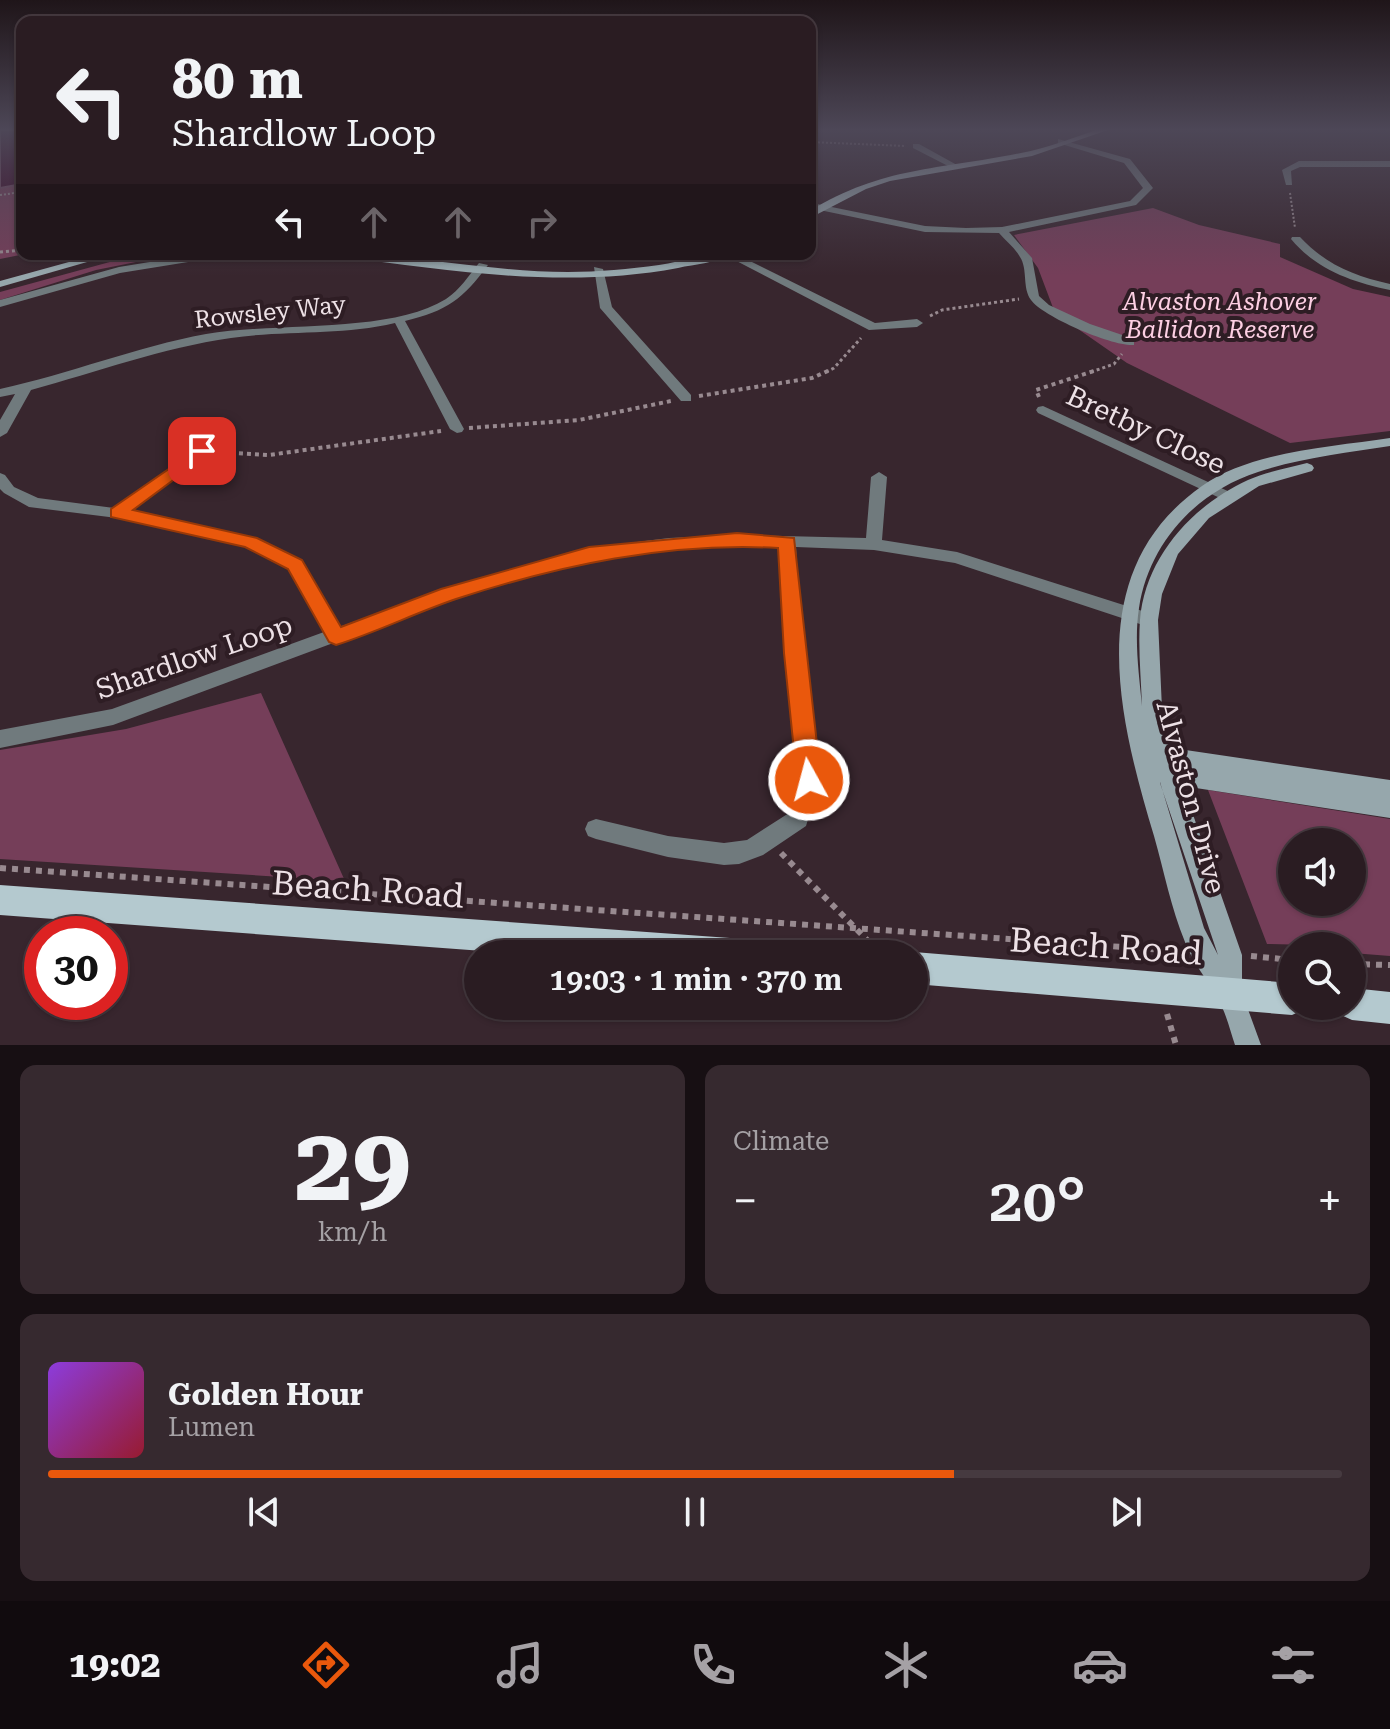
<!DOCTYPE html>
<html lang="en">
<head>
<meta charset="utf-8">
<style>
  :root { --surface:#2a1c22; --page:#36292f; --text:#f1f3f6; --muted:#a5a1a5; --line:#463a40; --accent:#ea580c }
  body { margin:0; font-family:"Roboto Serif",serif; background:var(--page); color:var(--text); height:100vh; display:flex; flex-direction:column; font-size:30px; white-space:nowrap }
  * { box-sizing:border-box; margin:0 }
  p { font-size:26px; color:var(--muted) }
  .icon { flex:none; width:44px; height:44px; fill:none; stroke:currentColor; stroke-width:2; stroke-linecap:round; stroke-linejoin:round }
  .map { position:relative; height:1045px; overflow:hidden }
  .drawer { display:flex; flex-direction:column; gap:20px; padding:20px; background:#170f13; flex:1 }
  .drawer>* { flex:none }
  .hud { position:absolute; left:16px; top:16px; width:800px; height:244px; border-radius:16px; box-shadow:0 2px 6px #0004,0 0 0 2px var(--line); background:#2a1c22; color:var(--text); overflow:hidden }
  .controls { position:absolute; left:1278px; top:828px; display:grid; gap:16px }
  .controls a { display:grid; place-items:center; width:88px; height:88px; border-radius:50%; background:var(--surface); box-shadow:0 2px 6px #0004,0 0 0 2px var(--line); font-size:40px }
  .speed { position:absolute; left:24px; top:916px; display:flex; gap:16px; font-size:40px; font-weight:700; text-align:center }
  .speed>* { display:grid; place-content:center; width:104px; height:104px; border-radius:50%; background:var(--surface); box-shadow:0 2px 6px #0004,0 0 0 2px var(--line); line-height:1 }
  .speed .limit { border:12px solid #d22; background:#fff; color:#111 }
  .pin { position:absolute; display:grid; place-items:center; width:68px; height:68px; color:#fff; margin:-34px; border-radius:16px; box-shadow:0 4px 12px #0006 }
  .me { position:absolute; width:88px; margin:-44px; rotate:353deg; stroke-linejoin:round; filter:drop-shadow(0 0 6px #0008) }
  .turn { display:flex; align-items:center; gap:28px; height:168px; padding:0 24px; font-size:36px }
  .turn .icon { width:104px; height:104px; stroke-width:2.5 }
  .turn b { display:block; font-size:56px; line-height:68px }
  .lanes { display:flex; align-items:center; height:76px; padding:0 24px; background:#0003; justify-content:center; gap:40px; direction:ltr }
  .lanes .off { opacity:.35 }
  .big { font-size:60px; font-weight:600; line-height:1.1 }
  .drawer .card { flex:1; display:flex; flex-direction:column; justify-content:center; gap:12px; min-width:0; padding:0 28px; border-radius:16px; background:var(--page) }
  .drawer .dial { align-items:center; gap:0 }
  .dial b { font-size:104px; line-height:1 }
  .song { display:flex; align-items:center; gap:24px }
  .cover { width:96px; height:96px; border-radius:12px; background:linear-gradient(135deg,hsl(270 70% 55%),hsl(350 70% 35%)) }
  .played { height:8px; border-radius:4px; background:linear-gradient(90deg,var(--accent) 70%,var(--line) 70%) }
  .keys { display:flex; justify-content:space-around; direction:ltr }
  .heat { display:flex; justify-content:space-between; align-items:center; font-size:44px; direction:ltr }
  .drawer .tiles { flex:1; display:grid; gap:20px; grid-template-columns:1fr 1fr }
  .card:last-child { grid-column:span 2 }
  .trip { position:absolute; left:464px; top:940px; width:464px; height:80px; border-radius:40px; background:var(--surface); box-shadow:0 2px 6px #0004,0 0 0 2px var(--line); font-weight:600; line-height:80px; text-align:center }
  .tabs { display:flex; height:128px; justify-content:space-around; align-items:center; background:#110b0e; color:var(--muted) }
  .tabs .icon { width:56px; height:56px }
  .tabs .current { color:var(--accent) }
  .tabs b { font-size:36px; color:var(--text) }
  .map>svg:first-child { display:block }
  .green { fill:#753e59; fill-rule:evenodd }
  .water { fill:#3a0223; stroke:#70455e; stroke-width:2 }
  .lines { fill:none; stroke-linecap:round; stroke-linejoin:round }
  .path-far3 { stroke:#988a90; stroke-width:2; stroke-dasharray:2 2; stroke-linecap:butt }
  .path-far2 { stroke:#988a90; stroke-width:3; stroke-dasharray:3 3; stroke-linecap:butt }
  .path-far1 { stroke:#988a90; stroke-width:4; stroke-dasharray:4 4; stroke-linecap:butt }
  .path { stroke:#988a90; stroke-width:6; stroke-dasharray:6 6; stroke-linecap:butt }
  .street { fill:#707a7d; fill-rule:evenodd }
  .secondary { fill:#96a7ac; fill-rule:evenodd }
  .primary { fill:#b4c9cf; fill-rule:evenodd }
  .route { fill:#ea580c; stroke:#983908; stroke-width:2 }
  .labels { text-anchor:middle; dominant-baseline:central; stroke-width:8; stroke-linejoin:round; paint-order:stroke }
  .far-park-label { font-size:24px; font-style:italic; fill:#fdcfe3; stroke:#2e1d24 }
  .far-street-label { font-size:24px; fill:#ede1e6; stroke:#2e1d24 }
  .street-label { font-size:28px; fill:#ede1e6; stroke:#2e1d24 }
  .near-street-label { font-size:34px; fill:#ede1e6; stroke:#2e1d24 }
</style>
</head>
<body>
<div class="map">
<svg width="1390" height="1045" viewBox="0 0 1390 1045">
  <rect width="100%" height="100%" fill="#38262e"/>
  <g class="green">
    <path d="M0,130H22V254H25L0,259Z"/>
    <path d="M1153,208L1199,225L1280,244V257L1353,289L1390,297V431L1290,443L1127,363L1055,313L1038,268L1014,235Z"/>
    <path d="M139,254H176L96,270L0,300V292Z"/>
    <path d="M261,693L345,881L0,859V750L126,729Z"/>
    <path d="M1208,790L1390,819V956L1352,953V946L1267,944ZM1352,842V902H1292V842Z"/>
  </g>
  <path class="water" d="M0,130H22V184L0,188Z"/>
  <g class="lines">
    <g class="path-far3">
      <path d="M810,142L906,146"/>
      <path d="M1290,193L1295,228"/>
      <path d="M0,195L22,192"/>
    </g>
    <g class="path-far2">
      <path d="M0,252L22,250"/>
      <path d="M930,316L942,310L1019,299"/>
      <path d="M826,372L834,368L861,338"/>
      <path d="M1091,372L1114,364L1122,354"/>
    </g>
    <g class="path-far1">
      <path d="M699,396L812,378L830,370"/>
      <path d="M1039,397L1036,390L1097,370"/>
      <path d="M469,428L579,420L671,401"/>
      <path d="M215,452L269,455L441,431"/>
    </g>
    <g class="path">
      <path d="M781,853L881,954"/>
      <path d="M0,868L1179,951"/>
      <path d="M1251,956L1292,960"/>
      <path d="M1352,964L1390,965"/>
      <path d="M1167,1014L1176,1045"/>
    </g>
    <g class="street">
      <path d="M1058,139L1130,159L1153,188L1136,205L1009,232L1032,258L1039,296L1049,305L1090,324L1134,339V345C1114,347 1043,317 1031,300C1022,288 1028,269 1020,257C1015,248 1006,241 999,233L925,232L810,208L812,203L925,226L966,228L1002,227L1130,201L1143,188L1124,163L1058,143Z"/>
      <path d="M913,144H919L957,165L950,167L913,148Z"/>
      <path d="M1299,161H1390V167H1300L1291,171L1292,185H1286L1282,170Z"/>
      <path d="M1292,237H1300C1325,264 1354,276 1390,284V290C1352,282 1317,270 1291,239Z"/>
      <path d="M199,254H224L219,257L120,273L0,307V300L119,267Z"/>
      <path d="M723,254H736L875,323L917,319L923,323L917,327L869,330Z"/>
      <path d="M479,263L488,265C463,299 447,311 405,321L464,429L462,432L457,433L450,429L395,323C341,336 285,330 231,338C162,348 97,372 31,390L7,433L0,437V420L15,394L0,397V389C69,374 136,347 206,334C274,322 390,334 446,299C460,290 469,275 479,263Z"/>
      <path d="M594,267L603,269L612,307L691,395V401H681L600,308Z"/>
      <path d="M1043,406L1232,493L1235,496L1227,501L1222,499L1038,413L1036,410L1038,407Z"/>
      <path d="M202,447L207,448L209,451L207,454L130,511L256,538L301,560L339,627L442,590L589,548L669,538L737,535L866,538L871,477L879,472L887,477L882,540L957,552L1155,615L1158,620L1155,625L1149,627L955,563L874,550L796,547L803,653L820,780L806,826L763,855L739,864L724,865L668,857L596,839L588,836L585,829L588,822L596,819L668,836L724,843L747,840L789,813L798,780L785,653L779,547L737,545L669,550L589,560L454,598L113,725L0,748V730L112,709L324,632L289,568L245,547L117,518L29,507L4,493L0,489V473L5,475L14,487L38,498L114,508Z"/>
    </g>
    <g class="secondary">
      <path d="M1097,130H1108L1032,156L890,181L866,189L810,218V211C884,166 940,170 1021,153C1047,148 1072,138 1097,130Z"/>
      <path d="M98,254H115L0,287V281Z"/>
      <path d="M337,254C414,254 490,272 568,272C599,272 629,269 659,265C683,261 707,254 731,254C717,263 695,264 678,268C566,289 454,271 342,257Z"/>
      <path d="M1390,438V446C1346,453 1300,458 1258,472C1196,492 1149,543 1139,608C1134,640 1139,674 1142,706C1141,678 1138,648 1140,620C1145,557 1193,505 1248,480C1266,472 1288,468 1307,463L1312,465L1314,468L1312,471L1259,486L1209,518L1178,554L1162,594L1158,620L1162,709L1172,748L1390,780V818L1183,786L1242,955V993L1261,1045H1235C1230,1030 1226,1013 1218,999C1207,979 1193,963 1185,942C1171,908 1164,871 1154,836C1118,716 1081,571 1202,486C1251,451 1332,447 1390,438ZM1160,782V783L1218,955L1204,928Z"/>
    </g>
    <g class="primary">
      <path d="M0,885L730,938L741,943L746,954H524L0,915Z"/>
      <path d="M914,952L1292,983V1006H1305L1303,1010L1292,1015L914,984V954H910Z"/>
      <path d="M1352,988L1390,992V1024L1352,1020L1341,1015L1337,1006H1352Z"/>
    </g>
  </g>
  <linearGradient id="sky" x2="0" y2="1"><stop stop-color="#1f1519"/><stop offset="0.47" stop-color="#4d4757"/><stop offset="1" stop-color="#4d4757" stop-opacity="0"/></linearGradient>
  <rect width="1390" height="276" fill="url(#sky)"/>
  <path class="route" d="M202,446L210,451L207,455L133,510L257,538L302,560L341,627L441,589L589,547L737,533L794,538L821,780L817,788L809,791L800,788L797,780L784,653L778,548C668,542 560,565 456,599C415,613 377,632 336,645L329,642L288,569L245,547L111,517V509Z"/>
  <g class="labels">
    <g class="far-park-label">
      <text x="1220" y="302">Alvaston Ashover<tspan x="1220" dy="28">Ballidon Reserve</tspan></text>
    </g>
    <g class="far-street-label">
      <text transform="translate(270 312) rotate(-6)">Rowsley Way</text>
    </g>
    <g class="street-label">
      <text transform="translate(1146 430) rotate(25)">Bretby Close</text>
      <text transform="translate(194 657) rotate(-19)">Shardlow Loop</text>
      <text transform="translate(1191 797) rotate(75)">Alvaston Drive</text>
    </g>
    <g class="near-street-label">
      <text transform="translate(368 889) rotate(4)">Beach Road</text>
      <text transform="translate(1106 946) rotate(4)">Beach Road</text>
    </g>
  </g>
</svg>
<div class="controls">
<a><svg class="icon" aria-label="sound" viewBox="0 0 24 24"><path d="M4 9h4l5-4v14l-5-4H4zM17 9q2 3 0 6"/></svg></a>
<a><svg class="icon" aria-label="search" viewBox="0 0 24 24"><circle cx="10" cy="10" r="6"/><path d="M15 15l6 6"/></svg></a>
</div>
<div class="speed"><div class="limit">30</div></div>
<div class="pin" style="left:202px;top:451px;background:#d93025"><svg class="icon" aria-label="arrive" viewBox="0 0 24 24"><path d="M6 21V4h12l-3 4 3 4H6"/></svg></div>
<svg class="me" style="left:809px;top:780px" viewBox="-20 -20 40 40"><circle r="17" fill="#ea580c" stroke="#fff" stroke-width="3"/><path d="M0-11L8 9 0 5-8 9z" fill="#fff"/></svg>
<div class="trip">19:03 · 1 min · 370 m</div>
<div class="hud">
<div class="turn"><svg class="icon" aria-label="left" viewBox="0 0 24 24"><path d="M17 20v-9H6M10 6l-5 5 5 5"/></svg><div><b>80 m</b>Shardlow Loop</div></div>
<div class="lanes"><svg class="icon" aria-label="left" viewBox="0 0 24 24"><path d="M17 20v-9H6M10 6l-5 5 5 5"/></svg><svg class="icon off" aria-label="ahead" viewBox="0 0 24 24"><path d="M12 20V5M6 11l6-6 6 6"/></svg><svg class="icon off" aria-label="ahead" viewBox="0 0 24 24"><path d="M12 20V5M6 11l6-6 6 6"/></svg><svg class="icon off" aria-label="right" viewBox="0 0 24 24"><path d="M7 20v-9h11M14 6l5 5-5 5"/></svg></div>
</div>
</div>
<section class="drawer">
<div class="tiles">
<div class="card dial"><b>29</b><p>km/h</p></div>
<div class="card"><p>Climate</p>
<div class="heat"><a>−</a><b class="big">20°</b><a>+</a></div>
</div>
<div class="card">
<div class="song"><i class="cover"></i><div><b>Golden Hour</b><p>Lumen</p></div></div>
<div class="played"></div>
<div class="keys"><svg class="icon" aria-label="previous" viewBox="0 0 24 24"><path d="M18 5L8 12l10 7zM5 5v14"/></svg><svg class="icon" aria-label="pause" viewBox="0 0 24 24"><path d="M8 5v14M16 5v14"/></svg><svg class="icon" aria-label="next" viewBox="0 0 24 24"><path d="M6 5l10 7-10 7zM19 5v14"/></svg></div>
</div>
</div>
</section>
<nav class="tabs">
<b>19:02</b>
<svg class="icon current" aria-label="directions" viewBox="0 0 24 24"><path d="M12 3l9 9-9 9-9-9zM9 14v-3h6M13 9l2 2-2 2"/></svg>
<svg class="icon" aria-label="music" viewBox="0 0 24 24"><path d="M9 18V5l10-2v13"/><circle cx="6" cy="18" r="3"/><circle cx="16" cy="16" r="3"/></svg>
<svg class="icon" aria-label="phone" viewBox="0 0 24 24"><path d="M5 4h4l2 5-3 2q2 4 5 5l2-3 5 2v4C11 20 4 13 5 4z"/></svg>
<svg class="icon" aria-label="climate" viewBox="0 0 24 24"><path d="M12 3v18M4 7l16 10M4 17L20 7"/></svg>
<svg class="icon" aria-label="car" viewBox="0 0 24 24"><path d="M5 17H2v-5l4-1 3-4h7l3 4 3 1v5h-3M9 17h6M6 11h13"/><circle cx="7" cy="17" r="2"/><circle cx="17" cy="17" r="2"/></svg>
<svg class="icon" aria-label="filters" viewBox="0 0 24 24"><path d="M4 7h16M4 17h16"/><circle cx="9" cy="7" r="2"/><circle cx="15" cy="17" r="2"/></svg>
</nav>
</body>
</html>
